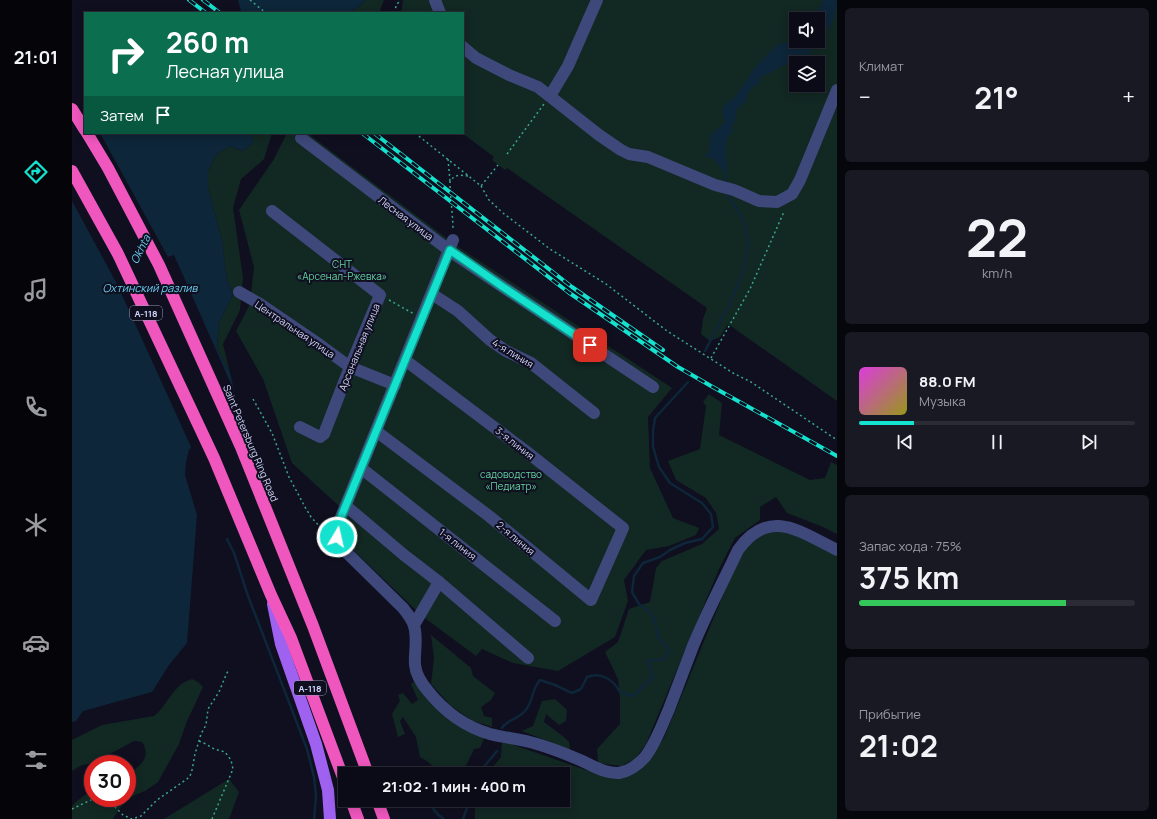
<!DOCTYPE html>
<html lang="ru">
<head>
<meta charset="utf-8">
<style>
  :root { --surface:#0b0b17; --page:#191924; --text:#f1f3f6; --muted:#9a9ba1; --line:#2b2b36; --accent:#15e2ce }
  body { margin:0; font-family:Manrope,sans-serif; background:var(--page); color:var(--text); height:100vh; display:flex; flex-direction:column; font-size:15px; white-space:nowrap }
  * { box-sizing:border-box; margin:0 }
  p { font-size:13px; color:var(--muted) }
  .icon { flex:none; width:22px; height:22px; fill:none; stroke:currentColor; stroke-width:2; stroke-linecap:round; stroke-linejoin:round }
  .map { position:relative; flex:1; overflow:hidden }
  .sheet { display:flex; flex-direction:column; gap:8px; padding:8px; background:#06060d; width:320px }
  .sheet>* { flex:none }
  .hud { position:absolute; left:12px; top:12px; width:380px; height:122px; border-radius:0px; box-shadow:0 2px 10px #0003,0 0 0 1px var(--line); background:#0b6e4f; color:#fff; overflow:hidden }
  .fabs { position:absolute; left:717px; top:12px; display:grid; gap:8px }
  .fabs a { display:grid; place-items:center; width:36px; height:36px; border-radius:0px; background:var(--surface); box-shadow:0 2px 10px #0003,0 0 0 1px var(--line); font-size:20px }
  .speed { position:absolute; left:12px; top:755px; display:flex; gap:8px; font-size:20px; font-weight:700; text-align:center }
  .speed>* { display:grid; place-content:center; width:52px; height:52px; border-radius:50%; background:var(--surface); box-shadow:0 2px 10px #0003,0 0 0 1px var(--line); line-height:1 }
  .speed .limit { border:6px solid #d22; background:#fff; color:#111 }
  .pin { position:absolute; display:grid; place-items:center; width:34px; height:34px; color:#fff; margin:-17px; border-radius:8px; box-shadow:0 2px 6px #0006 }
  .me { position:absolute; width:44px; margin:-22px; rotate:9deg; stroke-linejoin:round; filter:drop-shadow(0 0 3px #0008) }
  .turn { display:flex; align-items:center; gap:14px; height:84px; padding:0 16px; font-size:18px }
  .turn .icon { width:52px; height:52px; stroke-width:2.5 }
  .turn b { display:block; font-size:28px; line-height:34px }
  .then { display:flex; align-items:center; height:38px; padding:0 16px; background:#0003; gap:8px; font-size:15px }
  .big { font-size:30px; font-weight:700; line-height:1.1 }
  .sheet .widget { flex:1; display:flex; flex-direction:column; justify-content:center; gap:6px; min-width:0; padding:0 14px; border-radius:6px; background:var(--page) }
  .sheet .dial { align-items:center; gap:0 }
  .dial b { font-size:52px; line-height:1 }
  .song { display:flex; align-items:center; gap:12px }
  .cover { width:48px; height:48px; border-radius:6px; background:linear-gradient(135deg,hsl(300 70% 55%),hsl(60 70% 35%)) }
  .played { height:4px; border-radius:2px; background:linear-gradient(90deg,var(--accent) 20%,var(--line) 20%) }
  .keys { display:flex; justify-content:space-around; direction:ltr }
  .heat { display:flex; justify-content:space-between; align-items:center; font-size:22px; direction:ltr }
  .charge { height:6px; border-radius:3px; background:linear-gradient(90deg,#34c759 75%,var(--line) 0) }
  .trip { position:absolute; left:266px; top:767px; width:232px; height:40px; border-radius:0px; background:var(--surface); box-shadow:0 2px 10px #0003,0 0 0 1px var(--line); font-weight:700; line-height:40px; text-align:center }
  main { display:flex; flex:1; min-height:0 }
  .menu { display:flex; flex-direction:column; width:72px; justify-content:space-around; align-items:center; background:#040409; color:var(--muted) }
  .menu .icon { width:28px; height:28px }
  .menu .active { color:var(--accent) }
  .menu b { font-size:18px; color:var(--text) }
  .map>svg:first-child { display:block }
  .green { fill:#122823; fill-rule:evenodd }
  .water { fill:#0e2639 }
  .pier { fill:#0f0f1f }
  .lines { fill:none; stroke-linecap:round; stroke-linejoin:round }
  .stream { stroke:#0e2639; stroke-width:2.5 }
  .path { stroke:#39a78a; stroke-width:1.5; stroke-dasharray:2 3; stroke-linecap:butt }
  .minor { stroke:#3e487a; stroke-width:12 }
  .major { stroke:#9f62f0; stroke-width:12 }
  .highway { stroke:#ef57be; stroke-width:12 }
  .rail-casing { stroke:#15e2ce; stroke-width:4 }
  .rail { stroke:#0f0f1f; stroke-width:2.5; stroke-dasharray:8; stroke-linecap:butt }
  .route-casing { stroke:#0e9386; stroke-width:10 }
  .route { stroke:#15e2ce; stroke-width:7 }
  .labels { text-anchor:middle; dominant-baseline:central; stroke-width:4; stroke-linejoin:round; paint-order:stroke }
  .shield { fill:#0f0f1f; stroke:#979ab9; stroke-width:1 }
  .shield-label { font-size:9px; font-weight:bold; fill:#d1d5fb }
  .street-label { font-size:10px; fill:#d1d5fb; stroke:#0f0f1f }
  .park-label { font-size:10px; fill:#64d3a1; stroke:#0f0f1f }
  .water-label { font-size:11px; font-style:italic; fill:#69cdf1; stroke:#0f0f1f }
</style>
</head>
<body>
<main>
<nav class="menu">
<b>21:01</b>
<svg class="icon active" aria-label="directions" viewBox="0 0 24 24"><path d="M12 3l9 9-9 9-9-9zM9 14v-3h6M13 9l2 2-2 2"/></svg>
<svg class="icon" aria-label="music" viewBox="0 0 24 24"><path d="M9 18V5l10-2v13"/><circle cx="6" cy="18" r="3"/><circle cx="16" cy="16" r="3"/></svg>
<svg class="icon" aria-label="phone" viewBox="0 0 24 24"><path d="M5 4h4l2 5-3 2q2 4 5 5l2-3 5 2v4C11 20 4 13 5 4z"/></svg>
<svg class="icon" aria-label="climate" viewBox="0 0 24 24"><path d="M12 3v18M4 7l16 10M4 17L20 7"/></svg>
<svg class="icon" aria-label="car" viewBox="0 0 24 24"><path d="M5 17H2v-5l4-1 3-4h7l3 4 3 1v5h-3M9 17h6M6 11h13"/><circle cx="7" cy="17" r="2"/><circle cx="17" cy="17" r="2"/></svg>
<svg class="icon" aria-label="filters" viewBox="0 0 24 24"><path d="M4 7h16M4 17h16"/><circle cx="9" cy="7" r="2"/><circle cx="15" cy="17" r="2"/></svg>
</nav>
<div class="map">
<svg width="765" height="819" viewBox="0 0 765 819">
  <rect width="100%" height="100%" fill="#0f0f1f"/>
  <g class="green">
    <path d="M293,0H312L307,13H277L289,5Z"/>
    <path d="M331,0H765V401L656,324L648,337L638,341L629,334L631,319L635,308L435,168L433,170L420,160L422,157L390,133H391V13H329ZM724,19H746V41H724ZM724,63H746V85H724Z"/>
    <path d="M177,133H200L192,159L169,179L161,208L171,278L168,310L151,344L158,373L145,348L147,323L161,294L155,280L150,241L136,188V171L144,155L157,146L171,151L181,143L180,135Z"/>
    <path d="M215,133H235L377,240L268,507L220,463L191,379L164,331L178,304L182,267L167,210L202,159Z"/>
    <path d="M385,246L600,388L576,417L578,468L601,518L627,528L624,535L597,546L574,550L552,580L556,601L543,637L486,671L441,663L410,649L404,656L350,616L277,546C269,533 271,526 274,513Z"/>
    <path d="M637,394L650,403L647,435L738,480L753,478L759,462L765,465V534L751,527L715,513L704,497L688,507V520L663,538L647,569L574,744L563,759L549,766L526,763L525,749L548,724V698L546,679L533,652L546,642L557,609L578,602L584,568L590,561L630,544L647,529L644,513L634,498L604,480L596,461L628,449L634,406L631,402Z"/>
    <path d="M694,530H710L765,553V819H403V800H491V774H415L429,757L430,741L517,771L573,764L592,738L666,559L681,540Z"/>
    <path d="M359,635L399,668L401,676L423,693L419,700L409,707L412,716L420,718V727L401,721L379,706L359,684L362,658Z"/>
    <path d="M120,679L126,682L131,687L115,721L107,744L86,782L73,791L58,797L47,809L41,819H0V806L5,801L21,789V798H55V775C68,767 80,757 70,742L62,741L23,762L8,766L0,771V740L30,725L82,716C97,704 100,685 120,679Z"/>
    <path d="M343,681L412,738L408,748L402,749L390,774H365C361,765 357,762 348,757L344,737L331,717L328,721L333,734L326,737L320,714L328,701L326,695L331,693L340,704L346,700L339,684Z"/>
    <path d="M483,699L495,710L494,721L487,725L474,714L472,722L492,737L497,742L498,750L450,731L461,726L470,701Z"/>
    <path d="M157,779L167,792L157,819H92Z"/>
  </g>
  <g class="water">
    <path d="M166,0H293L289,5L277,13H168L169,11Z"/>
    <path d="M751,0H765C765,10 761,19 758,28L749,33H746V19H738L747,9Z"/>
    <path d="M724,36V41H746V36L748,38L749,44L741,49L737,55L706,68L696,74L688,77L687,83L681,87L676,92L674,102L665,109L663,121L660,127L661,132L656,136C654,141 653,153 654,159C655,167 656,165 654,173L651,171L641,158L632,157L637,152L638,136L653,122L650,111L654,104L662,98L684,66L705,45L716,42Z"/>
    <path d="M0,114L13,133H177L180,135L182,142L171,151L157,146L144,155L136,171V188L150,241L155,280L161,294L147,323L145,348L158,373L165,402L130,433L117,450L114,462L113,475L125,515L115,643L97,665L80,692L11,711L4,721L0,722Z"/>
  </g>
  <path class="pier" d="M13,107V133H28L96,257L102,255L167,402L161,414L150,428L131,435L120,449L45,284L0,201V112Z"/>
  <g class="lines">
    <g class="stream">
      <path d="M654,171V184"/>
      <path d="M633,351L658,303L670,275L677,243L671,219L654,193"/>
      <path d="M155,539L162,553L176,596L235,749L242,777L244,796L242,819"/>
      <path d="M430,728C435,720 446,719 453,711C462,701 459,690 468,680L483,685L500,693L509,689L515,677C529,672 541,679 548,692L561,696L581,677L576,661L592,659L597,650L586,637L583,621L577,611L567,604L560,592L562,576L571,563L588,557L598,550L613,543L630,539L641,527L639,514L630,503L598,483L587,467L581,447V431L583,418L616,382"/>
      <path d="M406,774L425,751"/>
      <path d="M357,800C359,807 365,815 372,819"/>
      <path d="M391,819L395,808V800"/>
    </g>
    <g class="path">
      <path d="M178,0L194,13"/>
      <path d="M323,13L324,5L329,0"/>
      <path d="M343,133L409,186L426,165"/>
      <path d="M435,154L472,104"/>
      <path d="M376,159L378,181C384,174 387,175 396,176"/>
      <path d="M378,181C378,198 381,214 381,231"/>
      <path d="M409,186L417,200L431,213L478,249L534,284L595,331L661,373L679,382L765,440"/>
      <path d="M317,300L342,314"/>
      <path d="M639,358L678,289L711,214L709,211"/>
      <path d="M181,399L200,433L217,477L233,507L239,517L249,528L255,531"/>
      <path d="M127,741L134,744L142,749L153,752L159,760L161,769L140,819"/>
      <path d="M25,798L33,800L41,805L51,815L60,819L69,816L85,800L115,779L118,776L120,770L123,754L129,734L134,725L136,709L147,692L154,675L156,671"/>
      <path d="M0,809L23,798"/>
    </g>
    <g class="minor">
      <path d="M363,0L368,13"/>
      <path d="M391,47L404,58L437,75L466,87L527,135L549,150L557,154L576,157L643,185L662,190L687,201L705,202L720,194L728,180L765,90"/>
      <path d="M478,96L496,66L525,0"/>
      <path d="M229,138L382,254L431,287L581,387"/>
      <path d="M200,211L308,295L278,367L252,434L248,437L228,427"/>
      <path d="M381,240L265,527C265,535 266,542 271,549L331,608C335,613 340,619 342,626C346,639 342,652 343,665C344,674 350,684 356,691C372,711 394,727 418,734C433,738 450,739 465,744C479,748 494,754 508,760C520,765 533,774 547,773C558,771 566,765 573,757C584,743 590,725 597,709C605,688 613,667 621,646C634,614 651,582 666,550C697,507 727,531 765,550"/>
      <path d="M167,292L188,304L248,345L278,367L323,385"/>
      <path d="M360,294L386,311L418,340L434,351L459,363L522,413"/>
      <path d="M304,431L417,516L519,600L551,528L455,452L333,360"/>
      <path d="M289,468L483,621"/>
      <path d="M274,506L332,555L367,582L456,658"/>
      <path d="M342,625L367,582"/>
    </g>
    <path class="major" d="M201,604L209,644L244,744L256,790L258,819"/>
    <g class="highway">
      <path d="M0,109L13,130"/>
      <path d="M15,133L36,168L87,265L169,447L241,626L296,774"/>
      <path d="M0,171L46,254L142,458L199,595L219,638L273,783"/>
      <path d="M279,800L286,819"/>
      <path d="M305,800L312,819"/>
    </g>
    <g class="rail-casing">
      <g id="rail">
        <path d="M117,0L134,13"/>
        <path d="M131,0L148,13"/>
        <path d="M290,133L496,292L606,367L639,386L765,456"/>
        <path d="M302,133L500,287L591,350"/>
      </g>
    </g>
    <use href="#rail" class="rail"/>
  </g>
  <g class="lines">
    <g class="route-casing">
      <path id="route" d="M265,537V527L378,250L431,287L518,345"/>
    </g>
    <use href="#route" class="route"/>
  </g>
  <g class="labels">
    <g class="shield">
      <rect x="58" y="306" width="32" height="14" rx="3"/>
      <rect x="222" y="681" width="32" height="14" rx="3"/>
    </g>
    <g class="shield-label">
      <text x="74" y="313">А-118</text>
      <text x="238" y="688">А-118</text>
    </g>
    <g class="street-label">
      <text transform="translate(334 218) rotate(37)">Лесная улица</text>
      <text transform="translate(223 329) rotate(34)">Центральная улица</text>
      <text transform="translate(287 347) rotate(-68)">Арсенальная улица</text>
      <text transform="translate(441 353) rotate(31)">4-я линия</text>
      <text transform="translate(179 443) rotate(67)">Saint Petersburg Ring Road</text>
      <text transform="translate(443 443) rotate(38)">3-я линия</text>
      <text transform="translate(444 538) rotate(40)">2-я линия</text>
      <text transform="translate(386 544) rotate(38)">1-я линия</text>
    </g>
    <g class="park-label">
      <text x="270" y="264">СНТ<tspan x="270" dy="12">«Арсенал-Ржевка»</tspan></text>
      <text x="439" y="474">садоводство<tspan x="439" dy="12">«Педиатр»</tspan></text>
    </g>
    <g class="water-label">
      <text transform="translate(68 249) rotate(-64)">Okhta</text>
      <text x="78" y="287">Охтинский разлив</text>
    </g>
  </g>
</svg>
<div class="fabs">
<a><svg class="icon" aria-label="sound" viewBox="0 0 24 24"><path d="M4 9h4l5-4v14l-5-4H4zM17 9q2 3 0 6"/></svg></a>
<a><svg class="icon" aria-label="layers" viewBox="0 0 24 24"><path d="M12 4l9 5-9 5-9-5zM3 14l9 5 9-5"/></svg></a>
</div>
<div class="speed"><div class="limit">30</div></div>
<div class="pin" style="left:518px;top:345px;background:#d93025"><svg class="icon" aria-label="arrive" viewBox="0 0 24 24"><path d="M6 21V4h12l-3 4 3 4H6"/></svg></div>
<svg class="me" style="left:265px;top:537px" viewBox="-20 -20 40 40"><circle r="17" fill="#15e2ce" stroke="#fff" stroke-width="3"/><path d="M0-11L8 9 0 5-8 9z" fill="#fff"/></svg>
<div class="trip">21:02 · 1 мин · 400 m</div>
<div class="hud">
<div class="turn"><svg class="icon" aria-label="right" viewBox="0 0 24 24"><path d="M7 20v-9h11M14 6l5 5-5 5"/></svg><div><b>260 m</b>Лесная улица</div></div>
<div class="then">Затем<svg class="icon" aria-label="arrive" viewBox="0 0 24 24"><path d="M6 21V4h12l-3 4 3 4H6"/></svg></div>
</div>
</div>
<section class="sheet">
<div class="widget"><p>Климат</p>
<div class="heat"><a>−</a><b class="big">21°</b><a>+</a></div>
</div>
<div class="widget dial"><b>22</b><p>km/h</p></div>
<div class="widget">
<div class="song"><i class="cover"></i><div><b>88.0 FM</b><p>Музыка</p></div></div>
<div class="played"></div>
<div class="keys"><svg class="icon" aria-label="previous" viewBox="0 0 24 24"><path d="M18 5L8 12l10 7zM5 5v14"/></svg><svg class="icon" aria-label="pause" viewBox="0 0 24 24"><path d="M8 5v14M16 5v14"/></svg><svg class="icon" aria-label="next" viewBox="0 0 24 24"><path d="M6 5l10 7-10 7zM19 5v14"/></svg></div>
</div>
<div class="widget"><p>Запас хода · 75%</p><b class="big">375 km</b><div class="charge"></div></div>
<div class="widget"><p>Прибытие</p><b class="big">21:02</b></div>
</section>
</main>
</body>
</html>
